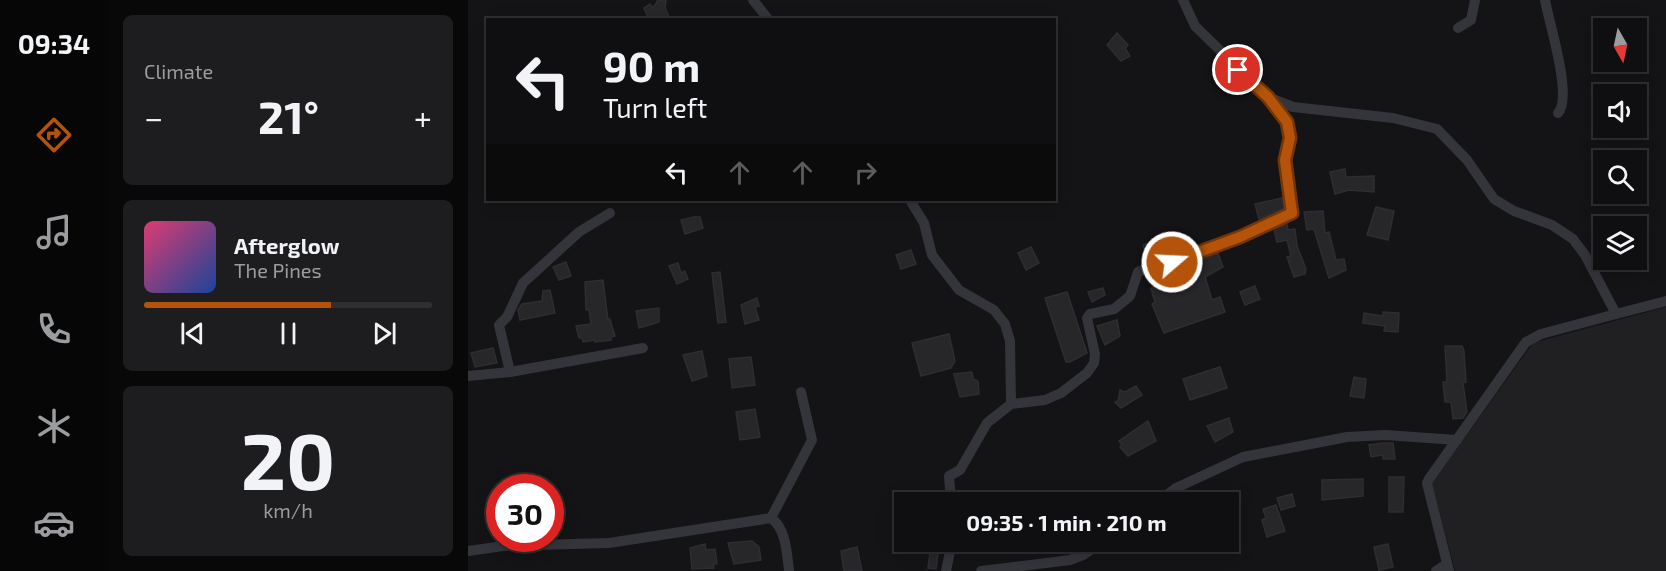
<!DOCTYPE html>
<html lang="en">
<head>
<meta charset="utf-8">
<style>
  :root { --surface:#0f0e10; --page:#1d1c1e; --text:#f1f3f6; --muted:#9b9c9f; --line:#2f2e30; --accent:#b45309 }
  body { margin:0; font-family:"Exo 2",sans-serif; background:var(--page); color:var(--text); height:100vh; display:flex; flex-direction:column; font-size:22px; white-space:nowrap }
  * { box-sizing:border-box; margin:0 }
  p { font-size:20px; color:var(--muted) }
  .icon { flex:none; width:33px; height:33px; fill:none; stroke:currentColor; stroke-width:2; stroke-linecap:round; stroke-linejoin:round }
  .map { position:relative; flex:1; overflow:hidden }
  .panel { display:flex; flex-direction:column; gap:15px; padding:15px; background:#080809; width:360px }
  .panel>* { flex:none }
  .hud { position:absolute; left:18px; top:18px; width:570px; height:183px; border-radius:0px; box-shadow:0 3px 15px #0003,0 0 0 2px var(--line); background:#0f0e10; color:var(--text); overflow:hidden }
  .needle { width:39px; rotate:171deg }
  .fabs { position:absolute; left:1125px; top:18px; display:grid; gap:12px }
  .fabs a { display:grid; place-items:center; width:54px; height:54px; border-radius:0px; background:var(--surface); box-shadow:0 3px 15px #0003,0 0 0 2px var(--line); font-size:30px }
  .speed { position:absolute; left:18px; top:474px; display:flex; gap:12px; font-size:30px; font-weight:700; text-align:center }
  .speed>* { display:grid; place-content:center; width:78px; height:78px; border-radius:50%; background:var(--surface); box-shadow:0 3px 15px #0003,0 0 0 2px var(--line); line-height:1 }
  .speed .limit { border:9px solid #d22; background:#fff; color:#111 }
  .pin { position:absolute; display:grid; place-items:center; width:51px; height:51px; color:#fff; margin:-26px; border:3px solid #fff; border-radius:50%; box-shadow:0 2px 6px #0007 }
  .me { position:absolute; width:66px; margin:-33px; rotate:71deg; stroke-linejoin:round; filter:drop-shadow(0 0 4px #0008) }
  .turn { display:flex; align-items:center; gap:21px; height:126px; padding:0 18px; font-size:27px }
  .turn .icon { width:78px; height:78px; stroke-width:2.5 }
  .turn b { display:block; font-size:42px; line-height:51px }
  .lanes { display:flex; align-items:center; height:57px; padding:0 18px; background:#0003; justify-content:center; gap:30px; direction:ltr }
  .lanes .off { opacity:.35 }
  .big { font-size:45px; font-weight:700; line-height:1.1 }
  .panel .widget { flex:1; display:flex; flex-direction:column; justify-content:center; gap:9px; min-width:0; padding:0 21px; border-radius:9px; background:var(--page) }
  .panel .dial { align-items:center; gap:0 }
  .dial b { font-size:78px; line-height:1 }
  .song { display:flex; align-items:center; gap:18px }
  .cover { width:72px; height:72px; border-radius:9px; background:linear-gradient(135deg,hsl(340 70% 55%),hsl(220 70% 35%)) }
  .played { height:6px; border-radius:3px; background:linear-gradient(90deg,var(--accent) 65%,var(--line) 65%) }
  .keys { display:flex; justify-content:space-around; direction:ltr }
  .heat { display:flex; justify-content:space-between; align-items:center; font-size:33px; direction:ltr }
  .trip { position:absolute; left:426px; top:492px; width:345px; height:60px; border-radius:0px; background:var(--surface); box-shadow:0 3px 15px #0003,0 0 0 2px var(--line); font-weight:700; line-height:60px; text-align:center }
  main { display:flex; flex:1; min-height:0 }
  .tab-bar { display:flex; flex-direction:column; width:108px; justify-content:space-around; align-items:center; background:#060606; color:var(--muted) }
  .tab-bar .icon { width:42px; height:42px }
  .tab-bar .on { color:var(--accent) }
  .tab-bar b { font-size:27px; color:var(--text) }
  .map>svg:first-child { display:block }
  .built { fill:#201f22 }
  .building { fill:#272629; stroke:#2e2d31; stroke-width:1.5 }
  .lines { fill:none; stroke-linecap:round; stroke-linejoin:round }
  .street { stroke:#34343b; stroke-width:10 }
  .route-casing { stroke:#753606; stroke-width:15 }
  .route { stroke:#b45309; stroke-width:10 }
</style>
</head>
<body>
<main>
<nav class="tab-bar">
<b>09:34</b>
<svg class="icon on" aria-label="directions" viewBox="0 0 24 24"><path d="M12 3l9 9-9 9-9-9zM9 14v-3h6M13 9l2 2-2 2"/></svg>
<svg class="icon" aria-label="music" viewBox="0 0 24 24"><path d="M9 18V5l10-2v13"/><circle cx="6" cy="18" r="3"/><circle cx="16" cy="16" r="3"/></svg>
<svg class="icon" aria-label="phone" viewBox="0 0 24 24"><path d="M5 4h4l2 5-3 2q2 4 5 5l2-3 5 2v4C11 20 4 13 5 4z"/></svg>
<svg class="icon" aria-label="climate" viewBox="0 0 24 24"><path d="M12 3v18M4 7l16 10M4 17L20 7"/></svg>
<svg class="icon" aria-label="car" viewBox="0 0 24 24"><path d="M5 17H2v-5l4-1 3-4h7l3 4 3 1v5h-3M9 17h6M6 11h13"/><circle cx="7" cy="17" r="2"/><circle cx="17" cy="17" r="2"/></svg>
</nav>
<section class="panel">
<div class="widget"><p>Climate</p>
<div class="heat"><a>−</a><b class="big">21°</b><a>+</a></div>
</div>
<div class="widget">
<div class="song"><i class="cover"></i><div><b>Afterglow</b><p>The Pines</p></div></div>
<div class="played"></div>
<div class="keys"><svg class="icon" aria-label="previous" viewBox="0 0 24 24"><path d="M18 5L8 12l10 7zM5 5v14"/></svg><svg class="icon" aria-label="pause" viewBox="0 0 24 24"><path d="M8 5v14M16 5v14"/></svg><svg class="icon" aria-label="next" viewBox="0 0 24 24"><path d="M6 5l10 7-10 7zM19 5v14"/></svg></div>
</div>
<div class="widget dial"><b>20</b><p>km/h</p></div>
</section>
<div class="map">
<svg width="1198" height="571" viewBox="0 0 1198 571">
  <rect width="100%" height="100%" fill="#141315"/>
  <path class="built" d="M1198,307V571H987L964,483L1065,343Z"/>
  <g class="building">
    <path d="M190,0H198L197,7L202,20H181L176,8L182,4L185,8Z"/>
    <path d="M649,33L660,45L657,48L662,56L653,61L639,45Z"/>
    <path d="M877,169L878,177L906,176V192L881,190L867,194L862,172Z"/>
    <path d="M814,198L816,208L791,219L787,204Z"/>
    <path d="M908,207L926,211L920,240L899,235Z"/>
    <path d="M855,211L857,233L861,232L868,260L876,259L878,270L861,278L846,229L839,230L836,212Z"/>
    <path d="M226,217H232L235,228L217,234L213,220Z"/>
    <path d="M819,224L820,230L827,229L829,246L838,269L837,274L826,277L819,257L823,256L819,240L809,242L806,229Z"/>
    <path d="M690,240L694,252L690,253L691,256L679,258L675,245Z"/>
    <path d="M563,247L571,263L558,270L550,253Z"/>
    <path d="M443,250L448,264L433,269L428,255Z"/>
    <path d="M750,253L755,267L737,277L744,300L752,297L757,312L696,333L684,304L687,302L683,289L689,282L686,274L723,265Z"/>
    <path d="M98,262L103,276L91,280L85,267Z"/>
    <path d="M210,263L213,273L217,271L220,279L209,284L201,266Z"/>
    <path d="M252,272L258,322L250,323L244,273Z"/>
    <path d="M135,280L140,320L142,319L147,336L143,337V340L127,342V340L115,342L114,338H111L108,326L123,324L121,310H118L117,282Z"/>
    <path d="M787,286L792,299L777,305L772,292Z"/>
    <path d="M635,288L637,295L624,302L620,292Z"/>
    <path d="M82,290L87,313L52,320L50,310L54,304L74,301L75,291Z"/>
    <path d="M599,292L619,353L602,362H598L577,298Z"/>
    <path d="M289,298L291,306L287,307L291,320L277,324L273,305Z"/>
    <path d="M191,308V322L171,328L168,311Z"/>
    <path d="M915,312L931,313L930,332L916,331L917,326L895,323L896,313L915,316Z"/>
    <path d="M649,320L652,336L637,345L629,326Z"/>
    <path d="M481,334L487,361L483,368L453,376L444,343Z"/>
    <path d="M977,346H994L996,351L998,382L995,383L999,412L995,418L985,419L983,402H977L975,382H979Z"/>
    <path d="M25,348L29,363L7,367L3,353Z"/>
    <path d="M234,351L239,376L224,381L215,355Z"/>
    <path d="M283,357L287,385L264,388L261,359Z"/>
    <path d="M752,367L759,388L722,400L715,379Z"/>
    <path d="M504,372L505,379L510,381L511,394L492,397L486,374Z"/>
    <path d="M886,377L898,379L896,398L882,396Z"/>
    <path d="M668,386L674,395L653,408L647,402L650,401L652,390L657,392Z"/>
    <path d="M287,409L292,437L272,440L268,412Z"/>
    <path d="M761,418L765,432L747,442L739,426Z"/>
    <path d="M680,421L688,441L660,456L652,447L654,445L651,441Z"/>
    <path d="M915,443H925L927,459H915V455L903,457L901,445Z"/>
    <path d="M921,477H936L935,512H921Z"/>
    <path d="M895,479V496L854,500V480Z"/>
    <path d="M824,494L827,506L813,510L809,498Z"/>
    <path d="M808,505L817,531L799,537L794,520L798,518L795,509Z"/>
    <path d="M284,541L291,547L293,560L266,564L260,543Z"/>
    <path d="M237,544L238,550L247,549L249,564H245L246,568L224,569L222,548Z"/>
    <path d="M920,544L925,567L911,570L906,547Z"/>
    <path d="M389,547L394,571H376L373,551Z"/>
    <path d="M462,552L470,553L468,569L460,568Z"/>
  </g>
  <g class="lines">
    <g class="street">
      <path d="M285,0L301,20"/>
      <path d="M715,0L727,26L800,97L825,107L925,118L969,129L999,160L1026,199L1046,211L1084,225L1105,239L1117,255L1148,314L1198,301"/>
      <path d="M1077,0C1081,23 1105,97 1090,113"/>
      <path d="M990,28L1003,20L1007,0"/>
      <path d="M442,200L456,223L464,255L491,290L526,310L537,324L542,341L543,404"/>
      <path d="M42,372L31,325L39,317L55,283L111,232L142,213"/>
      <path d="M0,376L42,372L175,348"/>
      <path d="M483,502L481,476L492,470L519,423L543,404L577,400L593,393L619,373L626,363L627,354L619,318L622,314L646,309L662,296L670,272L690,264L720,258L824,213L817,160L821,131L819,122L800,97"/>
      <path d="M689,502L708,488L775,457L879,437L918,435L989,440"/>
      <path d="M303,518C318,528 319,554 321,571"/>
      <path d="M0,551L35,546L141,543L303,518L344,440L333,392"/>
      <path d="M478,571L484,542"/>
      <path d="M513,571L602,560L615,555L634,542"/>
      <path d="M968,571L979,564"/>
      <path d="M981,571L959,483L961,479L1058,342L1073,334L1148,314"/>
    </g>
  </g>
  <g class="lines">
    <g class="route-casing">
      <path id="route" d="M704,262L772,237L824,213L817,160L822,138L819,122L800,97L770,70"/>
    </g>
    <use href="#route" class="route"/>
  </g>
</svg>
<div class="fabs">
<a><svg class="needle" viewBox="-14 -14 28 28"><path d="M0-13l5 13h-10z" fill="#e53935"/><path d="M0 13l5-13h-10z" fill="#9b9c9f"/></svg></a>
<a><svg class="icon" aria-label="sound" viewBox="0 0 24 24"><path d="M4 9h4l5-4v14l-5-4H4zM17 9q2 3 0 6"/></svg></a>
<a><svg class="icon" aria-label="search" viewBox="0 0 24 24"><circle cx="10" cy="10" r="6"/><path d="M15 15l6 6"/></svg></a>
<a><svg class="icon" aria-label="layers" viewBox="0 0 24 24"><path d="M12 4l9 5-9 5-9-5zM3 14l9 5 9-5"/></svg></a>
</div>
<div class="speed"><div class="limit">30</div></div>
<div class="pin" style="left:770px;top:70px;background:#d93025"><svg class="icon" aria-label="arrive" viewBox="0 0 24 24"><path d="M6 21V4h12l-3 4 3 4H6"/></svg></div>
<svg class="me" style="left:704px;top:262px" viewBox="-20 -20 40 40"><circle r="17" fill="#b45309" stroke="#fff" stroke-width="3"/><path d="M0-11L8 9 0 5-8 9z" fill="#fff"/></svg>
<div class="trip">09:35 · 1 min · 210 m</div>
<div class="hud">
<div class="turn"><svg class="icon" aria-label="left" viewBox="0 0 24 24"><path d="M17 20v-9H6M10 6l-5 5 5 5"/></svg><div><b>90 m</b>Turn left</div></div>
<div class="lanes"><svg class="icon" aria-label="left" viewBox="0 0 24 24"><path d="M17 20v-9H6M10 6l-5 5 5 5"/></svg><svg class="icon off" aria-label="ahead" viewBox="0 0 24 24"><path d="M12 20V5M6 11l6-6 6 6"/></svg><svg class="icon off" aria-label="ahead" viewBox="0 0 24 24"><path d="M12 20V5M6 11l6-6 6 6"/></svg><svg class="icon off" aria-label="right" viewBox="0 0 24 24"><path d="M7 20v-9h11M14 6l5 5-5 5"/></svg></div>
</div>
</div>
</main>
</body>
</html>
